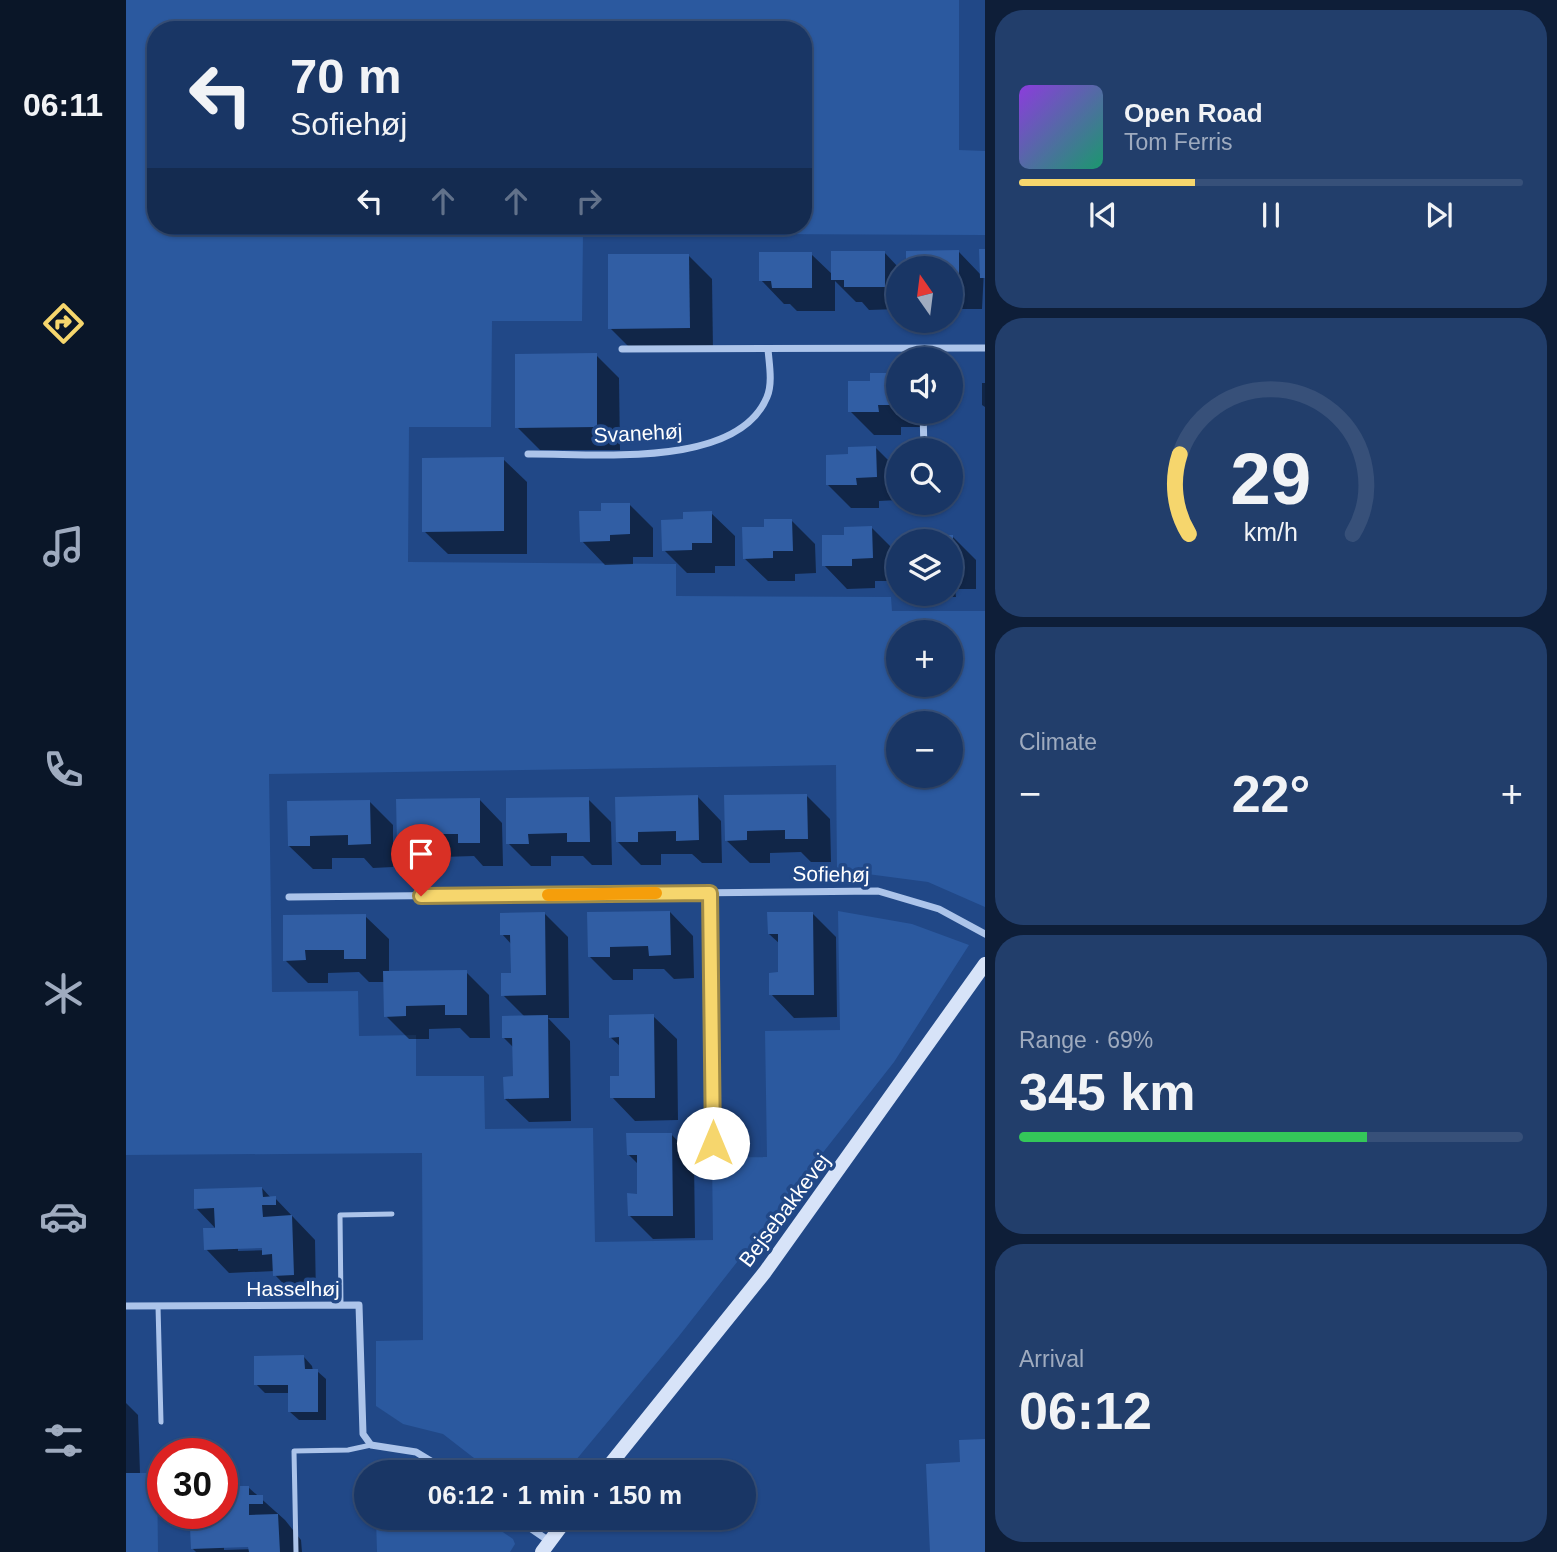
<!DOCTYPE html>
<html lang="en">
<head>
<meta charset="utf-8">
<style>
  :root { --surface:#193665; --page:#223e6b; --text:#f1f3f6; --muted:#9fabbf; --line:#375079; --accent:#f6d66d }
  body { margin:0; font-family:Helvetica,sans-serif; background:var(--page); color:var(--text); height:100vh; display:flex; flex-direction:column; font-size:26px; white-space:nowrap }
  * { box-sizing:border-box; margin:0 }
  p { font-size:23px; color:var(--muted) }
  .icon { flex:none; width:38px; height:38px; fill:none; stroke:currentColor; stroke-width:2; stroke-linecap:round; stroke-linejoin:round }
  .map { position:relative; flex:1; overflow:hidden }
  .drawer { display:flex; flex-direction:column; gap:10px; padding:10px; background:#0e1e38; width:572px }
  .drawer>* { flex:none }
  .top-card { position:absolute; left:21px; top:21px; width:665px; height:214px; border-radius:28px; box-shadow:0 2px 5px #0004,0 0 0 2px var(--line); background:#193665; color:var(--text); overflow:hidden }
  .needle { width:46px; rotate:346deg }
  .controls { position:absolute; left:760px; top:256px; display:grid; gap:14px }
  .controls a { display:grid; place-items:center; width:77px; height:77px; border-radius:50%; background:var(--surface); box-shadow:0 2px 5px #0004,0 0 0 2px var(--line); font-size:35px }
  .speed { position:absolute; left:21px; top:1438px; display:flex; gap:14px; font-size:35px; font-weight:700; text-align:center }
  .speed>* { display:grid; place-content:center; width:91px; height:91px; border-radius:50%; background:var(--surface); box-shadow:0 2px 5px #0004,0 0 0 2px var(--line); line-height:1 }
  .speed .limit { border:10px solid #d22; background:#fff; color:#111 }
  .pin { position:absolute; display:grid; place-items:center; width:60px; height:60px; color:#fff; margin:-72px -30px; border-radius:50% 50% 50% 0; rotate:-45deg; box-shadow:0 0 7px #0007 }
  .pin .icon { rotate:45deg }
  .me { position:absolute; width:77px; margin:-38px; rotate:0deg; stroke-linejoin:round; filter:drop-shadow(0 0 5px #0008) }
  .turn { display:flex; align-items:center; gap:24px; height:147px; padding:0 28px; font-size:32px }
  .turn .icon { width:91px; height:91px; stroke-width:2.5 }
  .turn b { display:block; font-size:49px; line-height:60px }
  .lanes { display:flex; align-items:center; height:66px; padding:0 28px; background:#0003; justify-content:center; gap:35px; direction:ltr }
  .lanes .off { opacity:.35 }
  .big { font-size:52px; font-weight:700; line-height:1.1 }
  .drawer .card { flex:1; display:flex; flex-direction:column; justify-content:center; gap:10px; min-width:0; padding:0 24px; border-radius:28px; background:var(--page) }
  .drawer .dial { align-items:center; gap:0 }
  .dial svg { height:182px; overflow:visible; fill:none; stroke:var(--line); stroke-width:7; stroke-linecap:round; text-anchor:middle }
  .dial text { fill:var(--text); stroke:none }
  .song { display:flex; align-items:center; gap:21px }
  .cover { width:84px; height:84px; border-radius:10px; background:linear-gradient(135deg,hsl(270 70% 55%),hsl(160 70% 35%)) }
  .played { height:7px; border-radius:4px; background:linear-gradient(90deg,var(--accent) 35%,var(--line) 35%) }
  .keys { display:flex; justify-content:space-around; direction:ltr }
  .heat { display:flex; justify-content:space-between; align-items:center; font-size:38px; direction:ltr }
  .charge { height:10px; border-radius:5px; background:linear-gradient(90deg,#34c759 69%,var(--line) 0) }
  .trip { position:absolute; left:228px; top:1460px; width:402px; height:70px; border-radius:35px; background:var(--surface); box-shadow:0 2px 5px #0004,0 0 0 2px var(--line); font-weight:700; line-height:70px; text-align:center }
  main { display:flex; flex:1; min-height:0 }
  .tabs { display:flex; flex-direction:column; width:126px; justify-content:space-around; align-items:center; background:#0a1628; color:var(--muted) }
  .tabs .icon { width:49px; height:49px }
  .tabs .on { color:var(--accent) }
  .tabs b { font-size:32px; color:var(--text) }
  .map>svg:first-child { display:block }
  .green { fill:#2b599f; fill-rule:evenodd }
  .shadow { fill:#0007; fill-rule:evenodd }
  .building { fill:#315ea4 }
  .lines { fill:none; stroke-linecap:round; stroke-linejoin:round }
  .lane { stroke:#acc4ea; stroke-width:5 }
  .street { stroke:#acc4ea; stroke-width:7 }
  .secondary { stroke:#d7e3f8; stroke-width:14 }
  .route-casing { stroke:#a08b47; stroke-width:18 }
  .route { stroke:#f6d66d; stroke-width:12 }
  .slow { stroke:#f59e0b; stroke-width:12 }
  .labels { text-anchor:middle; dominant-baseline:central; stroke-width:7; stroke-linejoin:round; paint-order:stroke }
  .street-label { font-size:21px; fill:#fff; stroke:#214887 }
</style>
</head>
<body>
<main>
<nav class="tabs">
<b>06:11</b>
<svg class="icon on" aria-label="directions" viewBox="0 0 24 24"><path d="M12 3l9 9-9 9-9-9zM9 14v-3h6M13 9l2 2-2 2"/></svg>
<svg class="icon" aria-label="music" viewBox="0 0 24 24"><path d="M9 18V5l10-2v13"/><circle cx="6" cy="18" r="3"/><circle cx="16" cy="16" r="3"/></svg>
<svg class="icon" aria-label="phone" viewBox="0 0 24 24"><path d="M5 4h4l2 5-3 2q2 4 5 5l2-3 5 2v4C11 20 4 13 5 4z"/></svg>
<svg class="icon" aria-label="climate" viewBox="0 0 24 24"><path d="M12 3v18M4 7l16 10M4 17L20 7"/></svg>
<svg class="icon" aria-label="car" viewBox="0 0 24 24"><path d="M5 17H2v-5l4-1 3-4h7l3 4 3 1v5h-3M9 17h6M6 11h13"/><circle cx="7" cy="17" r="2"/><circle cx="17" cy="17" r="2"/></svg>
<svg class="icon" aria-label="filters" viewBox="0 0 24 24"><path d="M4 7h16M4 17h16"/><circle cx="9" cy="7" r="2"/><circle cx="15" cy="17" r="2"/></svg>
</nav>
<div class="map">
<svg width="859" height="1552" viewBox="0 0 859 1552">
  <rect width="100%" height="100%" fill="#214887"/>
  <g class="green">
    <path d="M0,0H833V150L859,151V235L457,233L456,321H366L365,427H283L282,562L550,564V596L765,597L766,611H859V907L802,882L711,870L710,765L143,774L146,992L232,991L233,1036L290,1035V1076H358L359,1129L467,1128L469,1242L587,1240L586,1158L641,1157L639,1031L714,1030L712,911L786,924L843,945L768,1062L553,1336L440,1472H366L317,1434L277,1424L250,1406V1341L297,1340L296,1153L0,1155ZM30,30H677V226H30ZM772,632H824V684H772ZM772,723H824V775H772Z"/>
    <path d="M0,1473H31L32,1552H0Z"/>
    <path d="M250,1517H355L387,1539L389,1544L384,1552H251Z"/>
  </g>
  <g class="shadow">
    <path d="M859,251L856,309H824V268L833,252L855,275Z"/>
    <path d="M758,252L773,268L772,309L743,310L736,302H730L709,281V311H671L664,304H658L635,280L685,254L707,275Z"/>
    <path d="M563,256L586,279L587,351H507L484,328Z"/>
    <path d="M470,355L493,378L494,450H414L391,427Z"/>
    <path d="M772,374V411H795L796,427H775V435H748L724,411L746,383Z"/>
    <path d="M856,383H859V407L856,405Z"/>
    <path d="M750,448L772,470V500L753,501V508H725L702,485L723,456Z"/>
    <path d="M377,459L401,482V554H322L298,531Z"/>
    <path d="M503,504L527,528V557H507V564L479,565L456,541L477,512Z"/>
    <path d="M585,513L609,536V566H589V573H561L538,550L559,521Z"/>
    <path d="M666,521L689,544L690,573L669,574V581H642L618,558L640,529Z"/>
    <path d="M746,528L769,551V581H749V588L721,589L698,565L719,536Z"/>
    <path d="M826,536L850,560V589H829L830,597H802L798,593H824Z"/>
    <path d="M681,796L704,819L705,862H685L675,852L644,853V863H624L600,840Z"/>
    <path d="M572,797L595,821L596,863H576L566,854H535V865H515L491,841Z"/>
    <path d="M353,799L376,823L377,866H357L348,856L316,857V867H296L273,844Z"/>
    <path d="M462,799L485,822L486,865H466L457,856H425V866H405L382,843Z"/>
    <path d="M243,801L267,825V867L247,868L238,858H206V869H187L163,846Z"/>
    <path d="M544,912L567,936L568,978L548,979L538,969H507V980H487L464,957Z"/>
    <path d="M686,913L710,937L711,1017L668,1018L645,994L654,974V944L643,934Z"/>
    <path d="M419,914L442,937L443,1018H422L444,1041L445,1121L403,1122L379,1099L389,1078L388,1048L378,1038L400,1018L377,995L386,975V945L376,934Z"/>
    <path d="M239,916L263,939V973L340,972L363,995L364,1038H344L334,1028L303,1029V1039H283L260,1016L259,982H243L233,972L202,973V983H182L159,960Z"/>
    <path d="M527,1016L551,1039L552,1120L509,1121L486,1097L495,1077V1047L484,1037Z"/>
    <path d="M545,1134L568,1158L569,1238L527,1239L503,1215L513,1195L512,1164L502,1154Z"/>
    <path d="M136,1188L145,1198H149L189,1240L190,1298L172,1299L149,1275V1271L103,1273L80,1249L91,1230L70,1208ZM145,1246V1250L112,1251V1247Z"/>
    <path d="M178,1357L186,1366L187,1371H191L200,1379V1420H173L164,1412V1393H139L130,1384Z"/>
    <path d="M0,1403L12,1415L14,1473H0Z"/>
    <path d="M122,1487L159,1520L175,1540L176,1552H70L66,1548L78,1529L63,1514H96ZM131,1545V1549L98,1550V1546Z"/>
  </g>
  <g class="building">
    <path d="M853,249H859V278H854Z"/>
    <path d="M833,250V286L824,287V268H780V251Z"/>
    <path d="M705,251H759V287H718V280H705Z"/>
    <path d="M633,252H686V288H646L645,281H633Z"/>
    <path d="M482,254H563L564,328L482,329Z"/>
    <path d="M471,353V427L389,428V354Z"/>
    <path d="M744,373H772V405H752L753,412H722V381H744Z"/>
    <path d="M750,446L751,477L730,478L731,485H700V455L722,454V447Z"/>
    <path d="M378,457V531L296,532V458Z"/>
    <path d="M475,503H504V534L484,535V541L454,542L453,511H475Z"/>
    <path d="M586,511V543H566V550L536,551L535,520L557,519V512Z"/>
    <path d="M638,519H666L667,551H647V558L617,559L616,527H638Z"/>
    <path d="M746,526L747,558L726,559V566H696V535H718V527Z"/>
    <path d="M798,535H827V566H824V541H798Z"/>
    <path d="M681,794L682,839H659V830L621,831V840L599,841L598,795Z"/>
    <path d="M572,795L573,840L550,841V831L512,832V842H490L489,797Z"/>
    <path d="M463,797L464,842H441V833L402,834L403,844H380V798Z"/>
    <path d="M354,798V843H332V834H293V844L271,845L270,799Z"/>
    <path d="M244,800L245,844L222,845V835L184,836V846H162L161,801Z"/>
    <path d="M544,911L545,955L523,956L522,946L484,947V957H462L461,912Z"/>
    <path d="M419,912L420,995L375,996V973H385L384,935H374V913Z"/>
    <path d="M641,912H687L688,995H643V973L652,972V934H642Z"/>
    <path d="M240,914V959H218V950H179L180,960L157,961V915Z"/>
    <path d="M341,970V1015H319V1005L280,1006V1016L258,1017L257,971Z"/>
    <path d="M528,1014L529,1098H484V1076H493V1037L483,1038V1015Z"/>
    <path d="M422,1015L423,1098L378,1099L377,1077L387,1076L386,1038H376V1016Z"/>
    <path d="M500,1133H546L547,1216H502L501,1193L511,1194V1155H501Z"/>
    <path d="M136,1187L137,1197L150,1196V1205H136L137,1217L166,1215L168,1275L147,1276L146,1254L136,1255V1248L78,1250L77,1228H89L88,1208L68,1209V1189Z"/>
    <path d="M178,1355L179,1369H192V1412H162V1385H128V1356Z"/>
    <path d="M859,1439V1552H804L800,1464L834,1462L833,1440Z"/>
    <path d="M96,1486H123V1495H137V1504H123V1515L152,1514L154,1552H123L122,1547L65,1549L64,1527H76L75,1514H96Z"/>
  </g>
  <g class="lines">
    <g class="lane">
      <path d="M215,1305L214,1215L266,1214"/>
      <path d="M32,1306L35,1422"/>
      <path d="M170,1552L168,1451L222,1450L245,1445"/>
    </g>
    <g class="street">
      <path d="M496,349L859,348"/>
      <path d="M797,411L798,450"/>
      <path d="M402,454C466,453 611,470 641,397C647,383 643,363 642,349"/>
      <path d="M585,893L587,1143"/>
      <path d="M163,897L752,891L813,909L859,934"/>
      <path d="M0,1306L233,1305L237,1434L245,1445L290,1452L323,1472"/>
      <path d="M388,1517L423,1541"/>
    </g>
    <g class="secondary">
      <path d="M478,1472L639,1272L859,964"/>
      <path d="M416,1552L442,1517"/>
    </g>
  </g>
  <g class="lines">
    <g class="route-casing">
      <path id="route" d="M295,896L584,893L587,1143"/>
    </g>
    <use href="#route" class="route"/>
    <path class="slow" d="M422,895L530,893"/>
  </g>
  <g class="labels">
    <g class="street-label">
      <text transform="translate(512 433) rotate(-3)">Svanehøj</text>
      <text transform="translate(705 874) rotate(1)">Sofiehøj</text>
      <text transform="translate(658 1210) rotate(-53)">Bejsebakkevej</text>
      <text x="167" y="1288">Hasselhøj</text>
    </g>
  </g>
</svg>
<div class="controls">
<a><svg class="needle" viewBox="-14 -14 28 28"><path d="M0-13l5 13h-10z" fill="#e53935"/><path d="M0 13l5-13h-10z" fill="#9fabbf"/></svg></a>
<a><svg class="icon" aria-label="sound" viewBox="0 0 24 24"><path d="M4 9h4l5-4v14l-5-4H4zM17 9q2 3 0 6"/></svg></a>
<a><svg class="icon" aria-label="search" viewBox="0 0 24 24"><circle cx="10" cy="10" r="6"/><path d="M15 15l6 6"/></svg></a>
<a><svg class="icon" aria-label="layers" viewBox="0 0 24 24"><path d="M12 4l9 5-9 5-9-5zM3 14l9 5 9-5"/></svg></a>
<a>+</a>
<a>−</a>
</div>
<div class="speed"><div class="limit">30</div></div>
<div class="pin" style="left:295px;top:896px;background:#d93025"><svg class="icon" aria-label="arrive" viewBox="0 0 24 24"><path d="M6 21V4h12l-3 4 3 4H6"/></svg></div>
<svg class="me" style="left:587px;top:1143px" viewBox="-20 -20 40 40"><circle r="19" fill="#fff"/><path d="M0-13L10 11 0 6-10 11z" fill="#f6d66d"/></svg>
<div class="trip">06:12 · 1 min · 150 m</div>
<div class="top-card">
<div class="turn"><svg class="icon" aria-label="left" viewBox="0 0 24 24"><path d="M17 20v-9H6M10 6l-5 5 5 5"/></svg><div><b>70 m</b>Sofiehøj</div></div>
<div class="lanes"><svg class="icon" aria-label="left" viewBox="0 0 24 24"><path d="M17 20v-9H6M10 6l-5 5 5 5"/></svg><svg class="icon off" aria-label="ahead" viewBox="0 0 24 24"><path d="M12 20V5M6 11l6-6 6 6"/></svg><svg class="icon off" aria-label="ahead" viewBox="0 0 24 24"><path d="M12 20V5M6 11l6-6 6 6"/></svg><svg class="icon off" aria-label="right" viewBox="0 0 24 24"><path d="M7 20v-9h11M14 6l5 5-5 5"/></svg></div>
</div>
</div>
<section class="drawer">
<div class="card">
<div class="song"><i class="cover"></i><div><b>Open Road</b><p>Tom Ferris</p></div></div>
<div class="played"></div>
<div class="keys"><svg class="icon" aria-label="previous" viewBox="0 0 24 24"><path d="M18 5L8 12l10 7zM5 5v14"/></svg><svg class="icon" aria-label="pause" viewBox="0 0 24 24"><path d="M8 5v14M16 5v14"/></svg><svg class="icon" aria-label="next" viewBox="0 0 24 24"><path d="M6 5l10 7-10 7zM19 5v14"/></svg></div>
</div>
<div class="card dial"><svg viewBox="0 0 100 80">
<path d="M14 69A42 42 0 1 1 86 69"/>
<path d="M14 69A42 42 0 0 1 10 34" stroke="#f6d66d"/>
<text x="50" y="56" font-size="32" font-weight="700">29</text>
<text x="50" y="72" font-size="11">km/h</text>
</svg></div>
<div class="card"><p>Climate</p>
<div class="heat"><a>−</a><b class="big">22°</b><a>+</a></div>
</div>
<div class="card"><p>Range · 69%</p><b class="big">345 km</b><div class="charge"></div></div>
<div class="card"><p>Arrival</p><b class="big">06:12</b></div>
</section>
</main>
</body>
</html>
